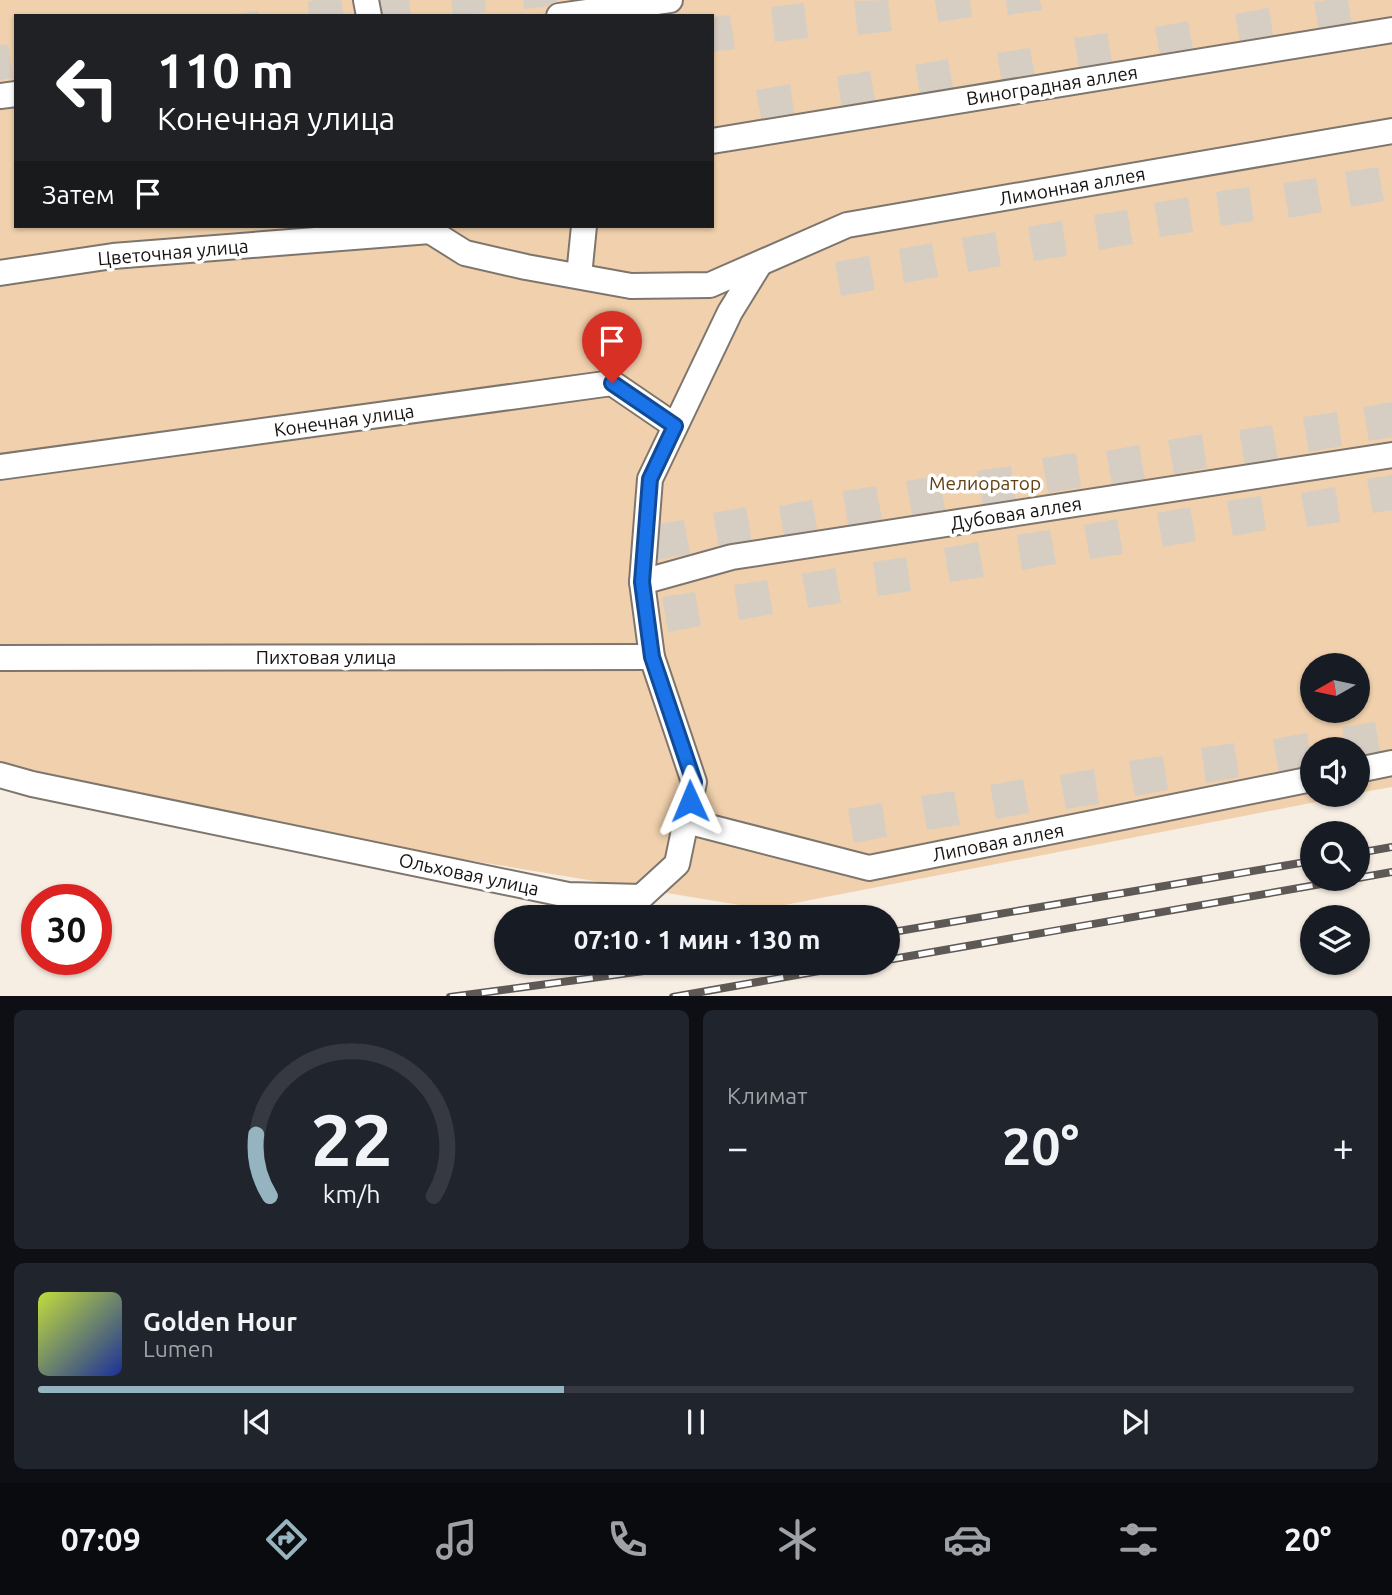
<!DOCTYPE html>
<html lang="ru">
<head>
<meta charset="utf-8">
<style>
  :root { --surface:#171b24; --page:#20242c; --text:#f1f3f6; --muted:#9ea1a6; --line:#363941; --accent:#96b4bf }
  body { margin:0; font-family:Ubuntu,sans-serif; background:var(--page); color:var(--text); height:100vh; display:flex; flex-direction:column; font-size:26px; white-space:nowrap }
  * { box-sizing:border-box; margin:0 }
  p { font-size:23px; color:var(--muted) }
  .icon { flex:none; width:38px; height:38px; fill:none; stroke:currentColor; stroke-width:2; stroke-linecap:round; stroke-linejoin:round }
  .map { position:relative; height:996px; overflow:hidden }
  .drawer { display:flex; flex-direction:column; gap:14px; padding:14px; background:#0d0f14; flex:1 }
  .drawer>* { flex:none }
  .banner { position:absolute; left:14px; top:14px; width:700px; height:214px; border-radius:0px; box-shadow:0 2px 5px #0004; background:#202124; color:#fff; overflow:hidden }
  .needle { width:46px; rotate:261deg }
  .tools { position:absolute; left:1300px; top:653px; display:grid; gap:14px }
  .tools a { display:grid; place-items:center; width:70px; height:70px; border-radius:50%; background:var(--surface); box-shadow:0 2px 5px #0004; font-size:35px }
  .speed { position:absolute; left:21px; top:884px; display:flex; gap:14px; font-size:35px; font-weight:700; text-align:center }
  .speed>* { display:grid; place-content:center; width:91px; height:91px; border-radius:50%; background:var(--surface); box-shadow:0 2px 5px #0004; line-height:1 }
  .speed .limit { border:10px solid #d22; background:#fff; color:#111 }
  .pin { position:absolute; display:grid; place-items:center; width:60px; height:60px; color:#fff; margin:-72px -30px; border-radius:50% 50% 50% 0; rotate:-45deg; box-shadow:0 0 7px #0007 }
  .pin .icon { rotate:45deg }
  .me { position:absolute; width:77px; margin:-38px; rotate:359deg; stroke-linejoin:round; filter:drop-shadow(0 0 5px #0008) }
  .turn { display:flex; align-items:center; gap:24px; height:147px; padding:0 28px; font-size:32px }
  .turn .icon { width:91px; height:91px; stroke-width:2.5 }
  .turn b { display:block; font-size:49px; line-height:60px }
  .then { display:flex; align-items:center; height:66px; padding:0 28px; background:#0003; gap:14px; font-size:26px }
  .big { font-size:52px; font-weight:600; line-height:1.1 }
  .drawer .tile { flex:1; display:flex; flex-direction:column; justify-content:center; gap:10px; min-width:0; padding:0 24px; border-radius:10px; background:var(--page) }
  .drawer .dial { align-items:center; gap:0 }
  .dial svg { height:182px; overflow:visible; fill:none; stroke:var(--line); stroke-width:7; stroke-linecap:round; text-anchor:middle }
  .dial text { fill:var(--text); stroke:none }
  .song { display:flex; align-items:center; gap:21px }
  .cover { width:84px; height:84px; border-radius:10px; background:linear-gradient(135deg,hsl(70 70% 55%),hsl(230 70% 35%)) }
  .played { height:7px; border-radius:4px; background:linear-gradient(90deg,var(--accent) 40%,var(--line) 40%) }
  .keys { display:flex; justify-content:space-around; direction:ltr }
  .heat { display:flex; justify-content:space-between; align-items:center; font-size:38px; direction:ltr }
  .drawer .tiles { flex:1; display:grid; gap:14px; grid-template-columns:1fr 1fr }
  .tile:last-child { grid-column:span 2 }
  .trip { position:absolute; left:494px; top:905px; width:406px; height:70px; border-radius:35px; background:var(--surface); box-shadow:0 2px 5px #0004; font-weight:600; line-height:70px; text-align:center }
  .tabs { display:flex; height:112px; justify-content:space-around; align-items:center; background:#090b0e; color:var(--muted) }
  .tabs .icon { width:49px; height:49px }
  .tabs .active { color:var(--accent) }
  .tabs b { font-size:32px; color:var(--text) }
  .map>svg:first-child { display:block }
  .green { fill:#f1d1ad; fill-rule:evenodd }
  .building { fill:#d6cdc3 }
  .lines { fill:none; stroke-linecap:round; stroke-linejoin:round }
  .street-casing { stroke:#7e766d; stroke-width:28 }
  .street { stroke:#fff; stroke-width:24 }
  .rail-casing { stroke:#5e5954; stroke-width:8 }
  .rail { stroke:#fff; stroke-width:5; stroke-dasharray:16; stroke-linecap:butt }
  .route-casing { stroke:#114b97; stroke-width:18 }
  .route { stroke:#1a73e8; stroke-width:12 }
  .labels { text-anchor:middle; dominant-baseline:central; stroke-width:7; stroke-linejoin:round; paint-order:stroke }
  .street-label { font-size:19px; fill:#161310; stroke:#fff }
  .park-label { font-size:19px; fill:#644112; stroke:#fff }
</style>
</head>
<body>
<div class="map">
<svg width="1392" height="997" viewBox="0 0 1392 997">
  <rect width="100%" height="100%" fill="#f6ede3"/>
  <path class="green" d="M0,0H1392V787L1358,793V749H1312V794L1352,795L764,909L0,783ZM16,16H712V226H16ZM1312,665H1358V710H1312Z"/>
  <g class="building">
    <path d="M317,0H341L344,16H309L308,1Z"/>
    <path d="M375,0H409L411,16H377Z"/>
    <path d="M451,0H485L486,12L453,16Z"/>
    <path d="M523,0H557V5L524,9Z"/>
    <path d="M888,0L892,31L858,35L854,1Z"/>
    <path d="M935,0H970L972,17L938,22Z"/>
    <path d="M1006,0H1040L1042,10L1008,15Z"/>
    <path d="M1328,0H1348L1353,31L1320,37L1314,2Z"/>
    <path d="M804,3L808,38L775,42L771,7Z"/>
    <path d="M1269,8L1274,42L1241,48L1235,14Z"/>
    <path d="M258,11L259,16H233V14Z"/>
    <path d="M730,15L735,49L712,52V17Z"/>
    <path d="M1188,21L1194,56L1161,61L1155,27Z"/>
    <path d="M1107,33L1113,67L1080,73L1074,38Z"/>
    <path d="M8,44L13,78L0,80V45Z"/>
    <path d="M1030,48L1036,82L1003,88L997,53Z"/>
    <path d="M948,59L954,94L921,99L915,65Z"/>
    <path d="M870,71L876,105L842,110L837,76Z"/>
    <path d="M790,84L795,119L762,124L756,90Z"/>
    <path d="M1378,167L1384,201L1351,207L1345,172Z"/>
    <path d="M1316,178L1322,212L1289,218L1283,183Z"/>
    <path d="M1249,187L1254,221L1221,226L1216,192Z"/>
    <path d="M1188,197L1193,232L1160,237L1154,203Z"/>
    <path d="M1127,210L1133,244L1099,250L1094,215Z"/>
    <path d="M1062,221L1067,256L1034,261L1028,227Z"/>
    <path d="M995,232L1001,266L968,272L962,238Z"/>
    <path d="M932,243L938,277L904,283L899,249Z"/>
    <path d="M869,256L875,290L841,296L835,262Z"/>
    <path d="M1392,402V437L1369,441L1363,407Z"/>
    <path d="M1337,412L1342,446L1309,452L1303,417Z"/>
    <path d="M1272,425L1278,459L1245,465L1239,430Z"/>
    <path d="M1202,434L1207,468L1174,474L1168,440Z"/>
    <path d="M1139,445L1145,479L1112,485L1106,451Z"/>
    <path d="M1076,453L1081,487L1048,493L1042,458Z"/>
    <path d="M1011,466L1016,500L983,505L977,471Z"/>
    <path d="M1392,475V510L1373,513L1367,479Z"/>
    <path d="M939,476L945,510L912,515L906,481Z"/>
    <path d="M876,486L882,520L848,526L843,491Z"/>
    <path d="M1335,487L1340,522L1307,527L1301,493Z"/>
    <path d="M1261,496L1266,530L1233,536L1227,501Z"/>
    <path d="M812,500L818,534L785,540L779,506Z"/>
    <path d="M746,507L752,542L719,547L713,513Z"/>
    <path d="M1190,507L1196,541L1163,547L1157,513Z"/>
    <path d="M1117,519L1123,554L1090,559L1084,525Z"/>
    <path d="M684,520L690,554L657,560L651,525Z"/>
    <path d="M1050,530L1056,564L1022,570L1017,535Z"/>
    <path d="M978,542L984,577L950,582L944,548Z"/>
    <path d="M906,557L911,591L878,596L873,562Z"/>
    <path d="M835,568L841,603L808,608L802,574Z"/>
    <path d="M767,580L773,614L739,620L734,585Z"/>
    <path d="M695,592L701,626L668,632L662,597Z"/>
    <path d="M1375,722L1381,756L1358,760V749H1345L1342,727Z"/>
    <path d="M1307,733L1312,768L1279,773L1273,739Z"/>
    <path d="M1234,743L1239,777L1206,783L1201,748Z"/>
    <path d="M1163,756L1168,790L1135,796L1129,761Z"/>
    <path d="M1094,769L1099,804L1066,809L1060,775Z"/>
    <path d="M1023,779L1029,813L996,819L990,785Z"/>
    <path d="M954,791L960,825L927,830L921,796Z"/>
    <path d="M882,803L887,837L854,843L848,809Z"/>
  </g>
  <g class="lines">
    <g class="street-casing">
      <g id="street">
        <path d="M366,0L369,16"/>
        <path d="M559,16L670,0"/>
        <path d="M0,96L16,94"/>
        <path d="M712,141L1392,30"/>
        <path d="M426,226L430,231L465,253L526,267L631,286L710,285L847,225L1392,131"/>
        <path d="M0,273L113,256L430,231"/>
        <path d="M579,276L584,226"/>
        <path d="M0,467L612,383L675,426"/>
        <path d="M642,582L732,557L1392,455"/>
        <path d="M0,658L652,657"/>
        <path d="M1358,770L1392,763"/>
        <path d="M0,775L32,784L568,895L641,897L677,864L694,782L652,657L642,582L650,479L730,312L759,265"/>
        <path d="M686,821L869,868L1312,779"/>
      </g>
    </g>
    <use href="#street" class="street"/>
    <g class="rail-casing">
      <g id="rail">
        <path d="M1358,853L1392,847"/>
        <path d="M1358,878L1392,872"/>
        <path d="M887,933L1312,861"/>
        <path d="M887,960L1356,878"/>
        <path d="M450,997L711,962"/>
        <path d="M673,997L870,962"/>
      </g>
    </g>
    <use href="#rail" class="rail"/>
  </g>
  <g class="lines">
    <g class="route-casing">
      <path id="route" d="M612,383L675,426L650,479L642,582L652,657L694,782L690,801"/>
    </g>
    <use href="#route" class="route"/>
  </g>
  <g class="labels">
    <g class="street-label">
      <text transform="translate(1052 85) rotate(-9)">Виноградная аллея</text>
      <text transform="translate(1072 186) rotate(-10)">Лимонная аллея</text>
      <text transform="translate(173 252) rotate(-5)">Цветочная улица</text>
      <text transform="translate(344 420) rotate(-8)">Конечная улица</text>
      <text transform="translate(1016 513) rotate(-9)">Дубовая аллея</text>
      <text x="326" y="657">Пихтовая улица</text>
      <text transform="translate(998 842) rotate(-11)">Липовая аллея</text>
      <text transform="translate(469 874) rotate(12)">Ольховая улица</text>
    </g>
    <g class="park-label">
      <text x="985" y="483">Мелиоратор</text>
    </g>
  </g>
</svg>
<div class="tools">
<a><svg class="needle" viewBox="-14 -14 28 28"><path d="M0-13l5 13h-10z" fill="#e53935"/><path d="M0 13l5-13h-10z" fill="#9ea1a6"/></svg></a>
<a><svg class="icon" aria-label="sound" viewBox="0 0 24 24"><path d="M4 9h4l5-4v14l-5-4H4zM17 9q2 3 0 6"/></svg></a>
<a><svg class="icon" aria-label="search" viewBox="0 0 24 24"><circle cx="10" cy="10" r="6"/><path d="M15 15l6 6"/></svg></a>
<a><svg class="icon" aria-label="layers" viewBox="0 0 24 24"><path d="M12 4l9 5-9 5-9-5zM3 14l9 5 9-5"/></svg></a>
</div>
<div class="speed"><div class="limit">30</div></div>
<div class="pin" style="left:612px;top:383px;background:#d93025"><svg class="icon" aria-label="arrive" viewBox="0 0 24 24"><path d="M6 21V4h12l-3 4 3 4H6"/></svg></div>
<svg class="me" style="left:690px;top:801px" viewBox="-20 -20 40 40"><path d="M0-17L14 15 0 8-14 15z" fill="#1a73e8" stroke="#fff" stroke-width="4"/></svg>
<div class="trip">07:10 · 1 мин · 130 m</div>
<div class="banner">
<div class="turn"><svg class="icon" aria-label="left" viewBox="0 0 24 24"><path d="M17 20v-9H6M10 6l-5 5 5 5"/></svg><div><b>110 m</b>Конечная улица</div></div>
<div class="then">Затем<svg class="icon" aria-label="arrive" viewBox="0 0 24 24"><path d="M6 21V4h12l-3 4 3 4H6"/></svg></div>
</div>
</div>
<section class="drawer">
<div class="tiles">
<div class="tile dial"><svg viewBox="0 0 100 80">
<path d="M14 69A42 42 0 1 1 86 69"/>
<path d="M14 69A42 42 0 0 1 8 42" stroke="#96b4bf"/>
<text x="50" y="56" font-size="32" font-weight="700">22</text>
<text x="50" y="72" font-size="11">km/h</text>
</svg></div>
<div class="tile"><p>Климат</p>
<div class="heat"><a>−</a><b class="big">20°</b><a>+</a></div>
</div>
<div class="tile">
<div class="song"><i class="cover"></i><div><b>Golden Hour</b><p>Lumen</p></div></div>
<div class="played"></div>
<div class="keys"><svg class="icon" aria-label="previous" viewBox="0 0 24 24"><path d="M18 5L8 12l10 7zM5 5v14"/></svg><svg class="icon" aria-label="pause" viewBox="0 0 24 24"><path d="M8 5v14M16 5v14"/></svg><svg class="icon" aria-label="next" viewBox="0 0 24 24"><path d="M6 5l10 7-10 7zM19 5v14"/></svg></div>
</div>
</div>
</section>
<nav class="tabs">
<b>07:09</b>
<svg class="icon active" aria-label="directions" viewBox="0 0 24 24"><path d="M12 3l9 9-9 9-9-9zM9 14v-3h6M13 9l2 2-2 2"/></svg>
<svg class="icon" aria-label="music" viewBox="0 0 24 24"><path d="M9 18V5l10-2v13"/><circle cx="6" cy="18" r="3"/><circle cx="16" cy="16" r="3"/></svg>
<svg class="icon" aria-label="phone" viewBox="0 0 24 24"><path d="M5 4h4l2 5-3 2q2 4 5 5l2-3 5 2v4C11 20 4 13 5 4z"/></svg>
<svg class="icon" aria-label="climate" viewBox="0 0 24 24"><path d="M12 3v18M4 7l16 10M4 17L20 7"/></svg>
<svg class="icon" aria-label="car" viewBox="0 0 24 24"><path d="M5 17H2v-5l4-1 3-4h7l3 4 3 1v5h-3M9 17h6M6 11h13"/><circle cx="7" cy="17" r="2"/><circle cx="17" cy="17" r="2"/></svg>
<svg class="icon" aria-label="filters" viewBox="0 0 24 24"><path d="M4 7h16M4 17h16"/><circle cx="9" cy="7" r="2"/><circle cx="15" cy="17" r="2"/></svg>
<b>20°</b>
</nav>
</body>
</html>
